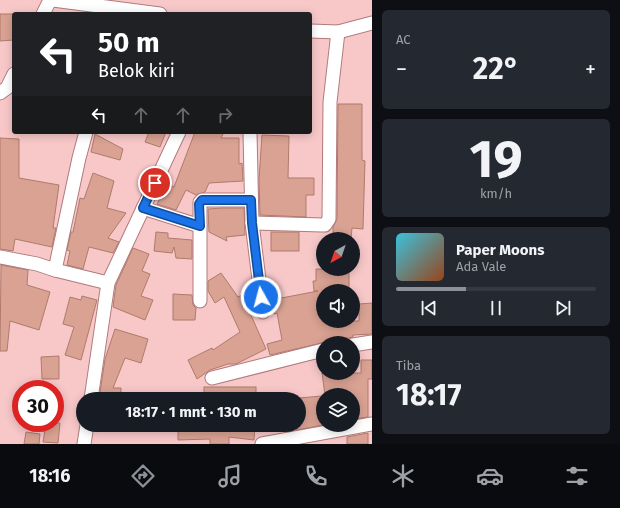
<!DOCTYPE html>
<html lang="id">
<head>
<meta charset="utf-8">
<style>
  :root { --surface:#171b24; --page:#242831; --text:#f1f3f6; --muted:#9ea1a6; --line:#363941; --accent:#8c9099 }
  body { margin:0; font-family:"Fira Sans",sans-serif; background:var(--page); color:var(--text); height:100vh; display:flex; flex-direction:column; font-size:15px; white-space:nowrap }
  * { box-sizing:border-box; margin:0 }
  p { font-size:13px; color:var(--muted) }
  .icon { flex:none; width:22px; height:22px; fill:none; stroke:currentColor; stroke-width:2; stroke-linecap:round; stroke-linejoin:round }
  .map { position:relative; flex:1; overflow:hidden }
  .panel { display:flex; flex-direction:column; gap:10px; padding:10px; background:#0d0f14; width:248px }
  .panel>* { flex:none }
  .hud { position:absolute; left:12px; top:12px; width:300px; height:122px; border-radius:4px; box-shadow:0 2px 10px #0003; background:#202124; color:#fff; overflow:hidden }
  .needle { width:26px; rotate:220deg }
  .controls { position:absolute; left:316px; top:232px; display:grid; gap:8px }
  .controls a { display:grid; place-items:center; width:44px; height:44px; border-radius:50%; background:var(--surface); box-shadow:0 2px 10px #0003; font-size:20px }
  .speed { position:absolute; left:12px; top:380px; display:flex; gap:8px; font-size:20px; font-weight:700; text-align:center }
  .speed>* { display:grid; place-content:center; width:52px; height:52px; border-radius:50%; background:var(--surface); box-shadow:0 2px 10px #0003; line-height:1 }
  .speed .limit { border:6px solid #d22; background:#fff; color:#111 }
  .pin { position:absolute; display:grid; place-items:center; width:34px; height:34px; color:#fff; margin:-17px; border:2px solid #fff; border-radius:50%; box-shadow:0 1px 4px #0007 }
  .me { position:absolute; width:44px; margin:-22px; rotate:353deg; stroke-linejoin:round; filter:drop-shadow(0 0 3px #0008) }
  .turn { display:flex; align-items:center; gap:14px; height:84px; padding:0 20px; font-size:18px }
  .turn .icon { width:52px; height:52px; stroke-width:2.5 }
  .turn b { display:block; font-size:28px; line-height:34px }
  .lanes { display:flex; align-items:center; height:38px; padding:0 20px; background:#0003; justify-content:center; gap:20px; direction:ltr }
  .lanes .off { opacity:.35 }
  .big { font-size:30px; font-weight:700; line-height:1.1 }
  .panel .widget { flex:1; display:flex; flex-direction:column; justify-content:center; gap:6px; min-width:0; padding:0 14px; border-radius:6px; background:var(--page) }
  .panel .dial { align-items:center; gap:0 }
  .dial b { font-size:52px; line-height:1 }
  .song { display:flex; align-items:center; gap:12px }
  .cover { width:48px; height:48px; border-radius:6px; background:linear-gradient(135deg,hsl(190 70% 55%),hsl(20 70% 35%)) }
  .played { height:4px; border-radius:2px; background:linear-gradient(90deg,var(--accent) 35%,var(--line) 35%) }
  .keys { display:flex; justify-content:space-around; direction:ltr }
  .heat { display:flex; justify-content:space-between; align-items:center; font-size:22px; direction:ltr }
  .trip { position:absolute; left:76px; top:392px; width:230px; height:40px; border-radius:20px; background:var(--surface); box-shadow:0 2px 10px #0003; font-weight:700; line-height:40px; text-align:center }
  .tabs { display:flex; height:64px; justify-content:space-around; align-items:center; background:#090b0e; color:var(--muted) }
  .tabs .icon { width:28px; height:28px }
  .tabs .selected { color:var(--accent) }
  .tabs b { font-size:18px; color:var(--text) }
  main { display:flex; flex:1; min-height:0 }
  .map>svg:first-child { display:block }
  .building { fill:#d9a293; stroke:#af7b6c }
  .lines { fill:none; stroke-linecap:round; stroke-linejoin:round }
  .minor-casing { stroke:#b17a7c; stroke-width:15 }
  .minor { stroke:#fff; stroke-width:13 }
  .route-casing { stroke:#114b97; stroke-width:10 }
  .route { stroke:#1a73e8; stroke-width:7 }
</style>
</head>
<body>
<main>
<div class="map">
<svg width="372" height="444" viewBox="0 0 372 444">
  <rect width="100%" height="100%" fill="#f8c8c9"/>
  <g class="building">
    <path d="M0,14H14V40L0,41Z"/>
    <path d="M338,104H362V160L365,161L363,229L352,228L351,239H333V227L337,219Z"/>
    <path d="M149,132H166L160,147L145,142Z"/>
    <path d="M195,132H224L221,138H239V164L242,163L243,181L209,183L205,192L196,195L186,190L176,210L157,204L168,184L174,187Z"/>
    <path d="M95,134L123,149L120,160L91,152Z"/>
    <path d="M262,135L289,136L288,178H314V195H306V217L260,215L259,179Z"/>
    <path d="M0,138L19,139V178L59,185L53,228H56L52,247L15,239L13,251L0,249Z"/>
    <path d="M93,173L114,181L107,208L126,213L108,238L119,242L113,253L89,247L83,269L67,265L70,251L67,250L71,232H73L80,198L84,199Z"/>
    <path d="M223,208H244L245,235L226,237L227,241L209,232L208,209Z"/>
    <path d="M156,232L168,233V238L192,240V259L176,258L174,247L172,253L154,251Z"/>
    <rect x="271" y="232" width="28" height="19"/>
    <path d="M133,248L149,254L142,271L150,274L141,296L153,300L145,320L113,307L116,285Z"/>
    <path d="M1,265L28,270L27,285L50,292L39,330L10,321L7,351H0Z"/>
    <path d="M316,269H349V291H323V321H359V304L372,303V334L353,335V337L349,338L326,339V342L270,355L267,344L282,340L277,313L274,314L271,300L318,291H314L313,281H316Z"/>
    <path d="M221,273L238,297L242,295L266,349L236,364H228L210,370L197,379L188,360L212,348L213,350L240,332L224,297L215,303L208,291V281Z"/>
    <path d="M173,294L192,295L193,305L196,308L195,320H173Z"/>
    <path d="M82,296L97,300L81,360L65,355L74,327L63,324L70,297L81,300Z"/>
    <path d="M115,329L148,339L141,363L125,358L113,388H121V399H99L105,359Z"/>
    <path d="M59,356V379H42L41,357Z"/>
    <path d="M361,360H372V379H368V417L353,419V395H325L322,373H361Z"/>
    <rect x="204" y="387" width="52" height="12"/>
    <path d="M322,396L323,425L297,430V425H299V398Z"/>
    <path d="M46,423H60L58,443L43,442Z"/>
    <path d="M178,425H255L254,440L229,437V444H210V439L178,440Z"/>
    <path d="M26,432L40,434L39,444H24Z"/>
    <path d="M368,433V444H347V437Z"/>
  </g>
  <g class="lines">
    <g class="minor-casing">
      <g id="minor">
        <path d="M53,0L160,14"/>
        <path d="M43,14L50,0"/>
        <path d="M310,31L338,32L372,23"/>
        <path d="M0,93L7,88L14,74"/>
        <path d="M86,132L79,158L55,270L108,283"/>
        <path d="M250,132L252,223L263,312"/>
        <path d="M143,208L200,226"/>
        <path d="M252,223L322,225H325L329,219L330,102L338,32"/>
        <path d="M0,257L37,264L55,270"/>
        <path d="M200,301V202L202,200H251"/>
        <path d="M353,345L372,342"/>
        <path d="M212,378L323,350"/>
        <path d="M91,399L108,283L179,132"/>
        <path d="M84,444L87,425"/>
        <path d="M262,444L372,424"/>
      </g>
    </g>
    <use href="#minor" class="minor"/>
  </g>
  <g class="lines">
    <g class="route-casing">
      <path id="route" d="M155,183L143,208L200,226L199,204L202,200H251L252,223L261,297"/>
    </g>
    <use href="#route" class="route"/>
  </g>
</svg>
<div class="controls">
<a><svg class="needle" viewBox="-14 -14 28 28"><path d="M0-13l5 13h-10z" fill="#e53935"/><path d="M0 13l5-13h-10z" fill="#9ea1a6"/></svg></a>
<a><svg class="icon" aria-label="sound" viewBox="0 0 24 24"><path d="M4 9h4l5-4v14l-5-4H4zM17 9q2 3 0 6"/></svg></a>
<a><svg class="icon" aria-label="search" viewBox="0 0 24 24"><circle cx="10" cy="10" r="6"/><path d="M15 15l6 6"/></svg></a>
<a><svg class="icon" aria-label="layers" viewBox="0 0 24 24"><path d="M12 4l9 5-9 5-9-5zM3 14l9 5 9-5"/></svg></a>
</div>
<div class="speed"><div class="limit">30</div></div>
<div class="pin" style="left:155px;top:183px;background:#d93025"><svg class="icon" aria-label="arrive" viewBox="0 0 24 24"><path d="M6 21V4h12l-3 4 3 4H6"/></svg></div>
<svg class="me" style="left:261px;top:297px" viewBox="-20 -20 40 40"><circle r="17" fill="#1a73e8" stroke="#fff" stroke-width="3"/><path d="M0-11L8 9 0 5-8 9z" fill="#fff"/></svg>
<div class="trip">18:17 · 1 mnt · 130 m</div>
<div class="hud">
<div class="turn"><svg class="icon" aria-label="left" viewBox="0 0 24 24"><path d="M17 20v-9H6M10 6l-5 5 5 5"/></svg><div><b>50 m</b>Belok kiri</div></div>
<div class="lanes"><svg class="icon" aria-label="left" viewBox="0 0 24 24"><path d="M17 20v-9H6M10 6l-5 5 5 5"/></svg><svg class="icon off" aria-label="ahead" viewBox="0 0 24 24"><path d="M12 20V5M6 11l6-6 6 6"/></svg><svg class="icon off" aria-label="ahead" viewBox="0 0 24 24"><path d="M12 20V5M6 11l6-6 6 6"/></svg><svg class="icon off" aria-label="right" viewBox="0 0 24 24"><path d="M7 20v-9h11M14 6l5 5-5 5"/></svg></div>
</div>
</div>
<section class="panel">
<div class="widget"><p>AC</p>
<div class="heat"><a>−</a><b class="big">22°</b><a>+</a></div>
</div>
<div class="widget dial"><b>19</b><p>km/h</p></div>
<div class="widget">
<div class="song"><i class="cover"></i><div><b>Paper Moons</b><p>Ada Vale</p></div></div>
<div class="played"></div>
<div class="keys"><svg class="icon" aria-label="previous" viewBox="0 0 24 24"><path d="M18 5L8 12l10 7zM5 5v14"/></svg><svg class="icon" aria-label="pause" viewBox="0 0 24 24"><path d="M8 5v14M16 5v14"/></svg><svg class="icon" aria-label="next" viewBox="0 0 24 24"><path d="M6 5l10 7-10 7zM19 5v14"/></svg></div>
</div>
<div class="widget"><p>Tiba</p><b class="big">18:17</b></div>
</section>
</main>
<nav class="tabs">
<b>18:16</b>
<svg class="icon selected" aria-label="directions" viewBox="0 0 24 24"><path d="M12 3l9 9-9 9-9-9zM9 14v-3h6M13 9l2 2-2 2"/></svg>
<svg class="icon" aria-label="music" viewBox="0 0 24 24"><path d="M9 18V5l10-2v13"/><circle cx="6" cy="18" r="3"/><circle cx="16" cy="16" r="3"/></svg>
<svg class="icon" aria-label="phone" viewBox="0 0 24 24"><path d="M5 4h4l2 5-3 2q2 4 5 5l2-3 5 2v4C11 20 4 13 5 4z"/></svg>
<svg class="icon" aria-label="climate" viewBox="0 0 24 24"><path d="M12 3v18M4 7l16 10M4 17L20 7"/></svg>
<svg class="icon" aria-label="car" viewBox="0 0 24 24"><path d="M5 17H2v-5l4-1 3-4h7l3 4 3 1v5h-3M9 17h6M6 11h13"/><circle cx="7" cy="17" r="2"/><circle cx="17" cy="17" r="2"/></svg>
<svg class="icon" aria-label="filters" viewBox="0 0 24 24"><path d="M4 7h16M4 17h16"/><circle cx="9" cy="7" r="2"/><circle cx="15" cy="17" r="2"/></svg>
</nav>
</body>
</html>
